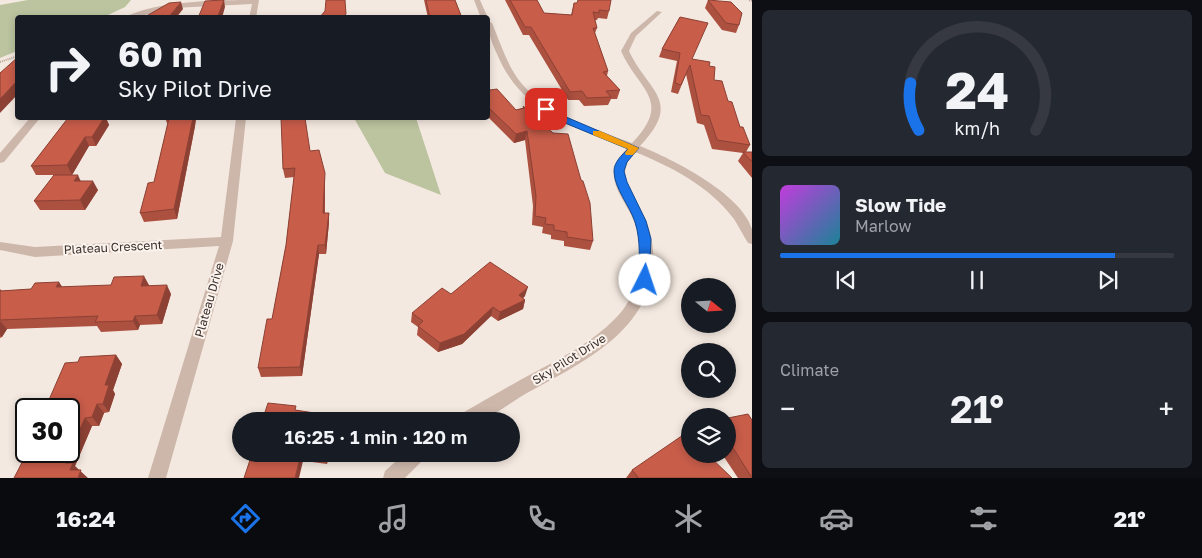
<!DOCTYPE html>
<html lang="en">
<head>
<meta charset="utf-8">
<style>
  :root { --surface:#171b24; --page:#242831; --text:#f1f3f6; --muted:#9ea1a6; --line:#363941; --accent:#1a73e8 }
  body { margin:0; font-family:"Golos Text",sans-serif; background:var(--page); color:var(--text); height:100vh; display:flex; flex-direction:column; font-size:19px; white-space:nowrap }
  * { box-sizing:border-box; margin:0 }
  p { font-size:16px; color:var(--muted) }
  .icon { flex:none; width:28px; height:28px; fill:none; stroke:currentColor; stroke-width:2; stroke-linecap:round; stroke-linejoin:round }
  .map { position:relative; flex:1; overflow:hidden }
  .drawer { display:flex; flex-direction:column; gap:10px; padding:10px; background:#0d0f14; width:450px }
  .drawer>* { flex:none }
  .hud { position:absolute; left:15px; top:15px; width:475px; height:105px; border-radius:5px; box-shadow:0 2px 8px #0003; background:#171b24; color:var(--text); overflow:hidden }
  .needle { width:32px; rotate:108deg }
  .controls { position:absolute; left:681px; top:278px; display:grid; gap:10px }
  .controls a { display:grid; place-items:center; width:55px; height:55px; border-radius:50%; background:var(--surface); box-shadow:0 2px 8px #0003; font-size:25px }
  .speed { position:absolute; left:15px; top:398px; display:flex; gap:10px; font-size:25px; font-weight:700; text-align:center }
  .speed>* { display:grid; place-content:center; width:65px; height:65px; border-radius:50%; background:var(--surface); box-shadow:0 2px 8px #0003; line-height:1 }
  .speed .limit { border:2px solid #111; border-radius:8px; background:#fff; color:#111 }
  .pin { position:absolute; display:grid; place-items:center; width:42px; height:42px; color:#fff; margin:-21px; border-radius:10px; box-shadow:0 2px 8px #0006 }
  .me { position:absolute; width:55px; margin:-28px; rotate:4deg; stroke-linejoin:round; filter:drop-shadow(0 0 4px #0008) }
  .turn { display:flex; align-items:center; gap:18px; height:105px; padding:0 20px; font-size:22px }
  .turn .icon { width:65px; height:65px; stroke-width:2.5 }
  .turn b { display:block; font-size:35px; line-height:42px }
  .big { font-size:38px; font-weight:600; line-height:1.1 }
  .drawer .widget { flex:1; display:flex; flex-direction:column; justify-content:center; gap:8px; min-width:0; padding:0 18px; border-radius:8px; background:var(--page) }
  .drawer .dial { align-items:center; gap:0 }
  .dial svg { height:130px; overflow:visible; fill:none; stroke:var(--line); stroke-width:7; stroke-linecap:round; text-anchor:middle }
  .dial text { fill:var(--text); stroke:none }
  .song { display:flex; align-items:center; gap:15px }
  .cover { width:60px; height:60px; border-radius:8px; background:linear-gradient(135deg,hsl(290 70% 55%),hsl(190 70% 35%)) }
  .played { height:5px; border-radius:2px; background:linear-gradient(90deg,var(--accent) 85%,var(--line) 85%) }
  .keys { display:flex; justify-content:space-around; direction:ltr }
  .heat { display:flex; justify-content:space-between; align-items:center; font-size:28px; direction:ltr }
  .trip { position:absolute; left:232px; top:412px; width:288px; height:50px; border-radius:25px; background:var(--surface); box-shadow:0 2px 8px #0003; font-weight:600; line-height:50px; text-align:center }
  .tabs { display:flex; height:80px; justify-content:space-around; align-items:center; background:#090b0e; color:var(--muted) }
  .tabs .icon { width:35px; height:35px }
  .tabs .current { color:var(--accent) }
  .tabs b { font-size:22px; color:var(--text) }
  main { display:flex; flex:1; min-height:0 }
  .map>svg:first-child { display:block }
  .green { fill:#bbc49f }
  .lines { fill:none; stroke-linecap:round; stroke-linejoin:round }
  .path { stroke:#b9a195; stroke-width:2; stroke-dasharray:1 1; stroke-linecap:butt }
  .minor { fill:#cdb7ab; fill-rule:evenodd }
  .wall { fill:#ac5040 }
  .shaded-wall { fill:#8c4134 }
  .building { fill:#c85d4a; stroke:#8c4134 }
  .route { fill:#1a73e8; stroke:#114b97 }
  .slow { fill:#f59e0b }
  .labels { text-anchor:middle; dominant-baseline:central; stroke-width:4; stroke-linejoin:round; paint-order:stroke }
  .street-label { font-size:12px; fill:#3a2e2a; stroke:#fbf3ed }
</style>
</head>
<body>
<main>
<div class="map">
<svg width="752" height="478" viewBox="0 0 752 478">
  <rect width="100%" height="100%" fill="#f4e9e0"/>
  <g class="green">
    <path d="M28,0H131L125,7L104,17L18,18L17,51L0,58V5Z"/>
    <path d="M354,118H416L441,195L385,173Z"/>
  </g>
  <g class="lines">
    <g class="path">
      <path d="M749,0L752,1"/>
      <path d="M0,62L18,56"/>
    </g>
    <g class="minor">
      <path d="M259,0L256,18H249L252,4L173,8L134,18H123C157,0 220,0 259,0Z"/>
      <path d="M474,0H480L488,18V19V18H481Z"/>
      <path d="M657,11L662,12L636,36L629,51C649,93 683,100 640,146C672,159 741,193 752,229C752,233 752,240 752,244L748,243C743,235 739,227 734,219C709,186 672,167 635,152C612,178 635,195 646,220C653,237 656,261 651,280C637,340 571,368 522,396C512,402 489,419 479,421C473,423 464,421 457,421L459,415C480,403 501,391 522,379C557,360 596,342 622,311C642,286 646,245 632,217C626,203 612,187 614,171C615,162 621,155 627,148C573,127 521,112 497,54C492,43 488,33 488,21L492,23C500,42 506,62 518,79C544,114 593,128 632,143C673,100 639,91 621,51L631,33Z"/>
      <path d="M30,118H40L4,162L0,163V153Z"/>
      <path d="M236,118H246L233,241L166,478H148L219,246L35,257L0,250V242L35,247L221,237Z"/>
      <path d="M404,454H426L423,460L405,478H383L385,471Z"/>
    </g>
  </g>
  <g class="wall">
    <path d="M424,0H455L462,18H428Z"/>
    <path d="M505,0H537L544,13L571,15L574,3L609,11L607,19L598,18L597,20H595L597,28L595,33L608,71L607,76L620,90L617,99H611L608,105L584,106L579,100H568L529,35H523Z"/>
    <path d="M708,0L739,25L736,33L722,30L705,8Z"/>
    <path d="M680,17L692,59L709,66L714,80L728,101L740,127L750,145L746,152H752V178L738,161L743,153L712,149L704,125L697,123L686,74L678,94L671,92L677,61L659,57L662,49Z"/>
    <path d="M488,84L490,90L516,110L523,108V106L593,241L590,250L564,246V241L551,239V235L542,233L543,227L532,225L533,206L525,140L514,143L488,117Z"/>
    <path d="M68,118H107H106L109,125L96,146H89L72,175H55L81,181L98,190L85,210H40L34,201L54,175H36L31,166Z"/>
    <path d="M165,118H196L195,126L177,219L144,222L140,213L154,182L168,123H167Z"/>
    <path d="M310,151L325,182V213H329V222L326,254H319L302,376L261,377L258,368L272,319L286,245L294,177L285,178L283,169Z"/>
    <path d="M149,285V286L171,294L162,324L140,325L138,330L101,332L97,326L7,329L2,337L0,338V289L2,291L62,287Z"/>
    <path d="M451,294L525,296L523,298L525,300L523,309L498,321L491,316L462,344L438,352L417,335L418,327L411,322L412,313Z"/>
    <path d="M116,355L122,364L113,390L115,394L109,412L104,413L99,426H92L75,466L14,478L69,451L78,362Z"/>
    <path d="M728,418L752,478H738L722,454H728Z"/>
    <path d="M252,454H329L327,464Z"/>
    <path d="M632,470L732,478H626Z"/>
  </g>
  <g class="shaded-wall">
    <path d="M224,0L225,7L222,18H217Z"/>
    <path d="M181,2L183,9L176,18H168Z"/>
    <path d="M18,79V94L0,113V99Z"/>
    <path d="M488,109H490L488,117Z"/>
    <path d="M99,118H107H106L109,125L96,146L92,137Z"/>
    <path d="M193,118H196L195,126L177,219L174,209Z"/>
    <path d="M527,131L525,140L514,143L516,134Z"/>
    <path d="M85,137L89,146L72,175L67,165Z"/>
    <path d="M325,173V182L324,222L323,213Z"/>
    <path d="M78,175L82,184L74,181Z"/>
    <path d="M93,181L98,190L85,210L80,200Z"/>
    <path d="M329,213V222L326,254L325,245Z"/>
    <path d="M318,245L319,254L302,376L300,367Z"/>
    <path d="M144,276L149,285L145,296L141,286Z"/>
    <path d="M59,282L65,291L56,287Z"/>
    <path d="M167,285L171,294L162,324L157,315Z"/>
    <path d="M528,287L525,296L516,304L519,295Z"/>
    <path d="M525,300L523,309L498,321L500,312Z"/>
    <path d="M493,307L491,316L462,344L438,352L440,343Z"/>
    <path d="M135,316L140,325L138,330L133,321Z"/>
    <path d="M0,321L7,329L2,337L0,335Z"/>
    <path d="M116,355L122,364L113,390L115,394L109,412L103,404L105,385Z"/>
    <path d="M97,404L104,413L99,426L92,417Z"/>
    <path d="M85,418L92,426L75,466L88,478H78L70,470L65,463Z"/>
    <path d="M301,454L303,461L299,478H295Z"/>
    <path d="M326,454H329L327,464L325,456Z"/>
  </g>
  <g class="building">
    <path d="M224,0L217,18H198L205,1Z"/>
    <path d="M326,0H345L346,14L342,18H319L325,11Z"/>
    <path d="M426,0H455L462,18H430Z"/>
    <path d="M510,0H537L544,13L572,15L574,3H577L578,0H611L609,11L599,10V13L593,12L597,28H593L608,71L603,72L620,90L606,91L611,97L587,98L582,91L570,92L531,27H525Z"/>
    <path d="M708,0L731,2L742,13L739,25L726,23Z"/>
    <path d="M181,2L168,18H143L169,3Z"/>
    <path d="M680,17L708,23L692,59L710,62L709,66L715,67L714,80L722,81L728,101L732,102L740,127H743L750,145L717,140L709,116L701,115L690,65L681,85L675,83L680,53L662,49Z"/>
    <path d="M18,57V79L15,81H17L0,99V73Z"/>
    <path d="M488,84L490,90L497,89L516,110L524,108L523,106L553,133L568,134L581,180L583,181L590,203L593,241L567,237V232L554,230V225L545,224L546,218L535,216L536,196L527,131L516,134L490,109H488Z"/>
    <path d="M68,118H104L92,137H85L67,165L31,166Z"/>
    <path d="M169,118H193L174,209L140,213L148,183L154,182Z"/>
    <path d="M281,118H305L310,151L319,150L325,173L323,213H329L325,245H318L300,367L258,368L267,319H272L286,245L295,168L283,169Z"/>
    <path d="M743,152H752V162Z"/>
    <path d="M54,175H78L74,181H93L80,200L34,201Z"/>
    <path d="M490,262L528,287L519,295L525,300L500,312L493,307L464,334L440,343L418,326L423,321L412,313L442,288L451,294Z"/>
    <path d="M144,276L141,286L167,285L157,315L135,316L133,321L95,322L98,316L0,320V291L31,289L35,283L59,282L56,287L111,285L114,277Z"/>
    <path d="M116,355L105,385H109L103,404H97L92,417L85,418L65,463H73L70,470H81L78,478H14L28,451H69V409H45L65,363L78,362L80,357Z"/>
    <path d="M268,403L296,406L295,410L334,416L333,421H262Z"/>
    <path d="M748,414L752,420V478L728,440V418Z"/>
    <path d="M686,433L690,437V454H707L732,478H636L638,477L632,470Z"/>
    <path d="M252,454H301L295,478H244Z"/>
    <path d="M310,454H326L325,456Z"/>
  </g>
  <path class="route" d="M543,107H549L566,117L639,148L627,162L624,171L627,182L646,221L651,239L649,283H641L639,280C639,260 641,241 635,222C630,206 614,188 614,171C614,162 622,155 628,149L560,121L543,111Z"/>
  <path class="slow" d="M593,131H600L639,148L633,155H626L625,153L628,149L593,135Z"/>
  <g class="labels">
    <g class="street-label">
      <text transform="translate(113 247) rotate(-3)">Plateau Crescent</text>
      <text transform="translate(209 300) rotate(-74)">Plateau Drive</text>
      <text transform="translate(569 359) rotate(-32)">Sky Pilot Drive</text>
    </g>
  </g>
</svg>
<div class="controls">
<a><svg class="needle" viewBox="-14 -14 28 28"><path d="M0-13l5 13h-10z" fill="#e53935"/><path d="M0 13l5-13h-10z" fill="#9ea1a6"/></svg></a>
<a><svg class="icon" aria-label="search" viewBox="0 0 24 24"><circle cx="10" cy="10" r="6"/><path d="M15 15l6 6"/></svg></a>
<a><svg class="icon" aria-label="layers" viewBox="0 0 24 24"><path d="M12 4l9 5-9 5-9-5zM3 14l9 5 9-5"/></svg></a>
</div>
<div class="speed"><div class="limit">30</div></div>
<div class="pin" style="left:546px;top:109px;background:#d93025"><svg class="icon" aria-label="arrive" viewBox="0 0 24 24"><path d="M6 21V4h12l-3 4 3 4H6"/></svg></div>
<svg class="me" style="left:645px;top:280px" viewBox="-20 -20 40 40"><circle r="19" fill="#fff"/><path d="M0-13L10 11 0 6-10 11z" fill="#1a73e8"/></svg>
<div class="trip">16:25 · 1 min · 120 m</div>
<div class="hud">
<div class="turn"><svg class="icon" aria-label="right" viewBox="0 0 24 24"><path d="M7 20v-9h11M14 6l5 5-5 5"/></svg><div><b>60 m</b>Sky Pilot Drive</div></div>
</div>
</div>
<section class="drawer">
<div class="widget dial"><svg viewBox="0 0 100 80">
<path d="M14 69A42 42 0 1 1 86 69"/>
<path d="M14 69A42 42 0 0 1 9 40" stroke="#1a73e8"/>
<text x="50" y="56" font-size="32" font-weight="700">24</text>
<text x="50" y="72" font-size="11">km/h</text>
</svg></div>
<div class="widget">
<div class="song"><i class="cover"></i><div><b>Slow Tide</b><p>Marlow</p></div></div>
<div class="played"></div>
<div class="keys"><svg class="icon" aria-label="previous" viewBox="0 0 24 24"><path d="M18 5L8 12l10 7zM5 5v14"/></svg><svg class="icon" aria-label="pause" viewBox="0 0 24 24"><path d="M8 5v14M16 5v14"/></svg><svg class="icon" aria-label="next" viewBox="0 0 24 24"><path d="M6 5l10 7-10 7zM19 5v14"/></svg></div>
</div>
<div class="widget"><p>Climate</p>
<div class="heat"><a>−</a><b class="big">21°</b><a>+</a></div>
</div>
</section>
</main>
<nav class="tabs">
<b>16:24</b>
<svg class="icon current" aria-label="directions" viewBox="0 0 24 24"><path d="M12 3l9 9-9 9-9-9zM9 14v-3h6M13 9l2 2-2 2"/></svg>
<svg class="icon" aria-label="music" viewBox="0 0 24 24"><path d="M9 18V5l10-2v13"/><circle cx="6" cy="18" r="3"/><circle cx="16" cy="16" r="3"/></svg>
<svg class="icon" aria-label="phone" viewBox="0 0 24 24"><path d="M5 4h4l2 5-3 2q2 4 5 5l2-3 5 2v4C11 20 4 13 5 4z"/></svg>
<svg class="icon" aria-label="climate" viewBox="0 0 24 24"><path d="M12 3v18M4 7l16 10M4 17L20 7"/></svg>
<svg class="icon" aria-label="car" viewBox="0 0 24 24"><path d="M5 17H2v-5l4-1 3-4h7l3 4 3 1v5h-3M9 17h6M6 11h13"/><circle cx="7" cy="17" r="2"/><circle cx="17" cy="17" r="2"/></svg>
<svg class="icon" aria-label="filters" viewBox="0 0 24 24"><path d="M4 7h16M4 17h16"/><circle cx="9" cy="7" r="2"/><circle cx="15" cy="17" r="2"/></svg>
<b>21°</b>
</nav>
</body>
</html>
